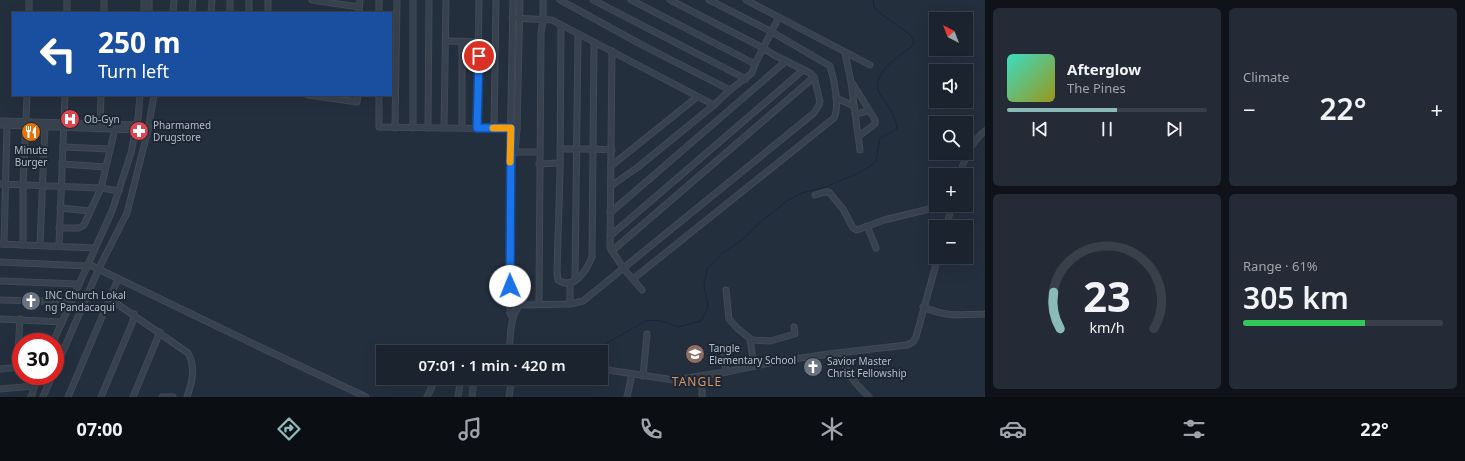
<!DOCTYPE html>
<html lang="en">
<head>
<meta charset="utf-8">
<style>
  :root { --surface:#1b232e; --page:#242b36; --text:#f1f3f6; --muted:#a0a4aa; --line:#39404a; --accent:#8bbbb9 }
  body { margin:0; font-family:"Noto Sans",sans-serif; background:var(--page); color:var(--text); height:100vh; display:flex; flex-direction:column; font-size:15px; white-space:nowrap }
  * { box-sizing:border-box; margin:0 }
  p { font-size:13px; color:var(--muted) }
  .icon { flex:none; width:22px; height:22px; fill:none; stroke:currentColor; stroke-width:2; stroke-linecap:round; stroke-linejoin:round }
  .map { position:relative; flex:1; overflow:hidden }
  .sheet { display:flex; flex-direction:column; gap:8px; padding:8px; background:#0f1319; width:480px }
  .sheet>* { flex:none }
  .top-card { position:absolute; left:12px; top:12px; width:380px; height:84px; border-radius:0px; box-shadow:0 4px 16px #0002,0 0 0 1px var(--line); background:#1a4fa0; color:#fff; overflow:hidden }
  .needle { width:26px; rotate:318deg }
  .controls { position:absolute; left:929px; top:12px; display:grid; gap:8px }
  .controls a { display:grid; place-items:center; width:44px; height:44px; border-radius:0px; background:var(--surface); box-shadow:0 4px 16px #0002,0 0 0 1px var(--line); font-size:20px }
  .speed { position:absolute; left:12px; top:333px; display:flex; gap:8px; font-size:20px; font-weight:700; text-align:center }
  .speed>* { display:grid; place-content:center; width:52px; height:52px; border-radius:50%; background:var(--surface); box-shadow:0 4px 16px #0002,0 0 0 1px var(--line); line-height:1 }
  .speed .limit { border:6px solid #d22; background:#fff; color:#111 }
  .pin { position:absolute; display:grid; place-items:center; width:34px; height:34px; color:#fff; margin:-17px; border:2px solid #fff; border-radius:50%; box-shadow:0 1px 4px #0007 }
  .me { position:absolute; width:44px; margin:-22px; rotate:359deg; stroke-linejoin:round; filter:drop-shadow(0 0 3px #0008) }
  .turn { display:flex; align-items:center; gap:14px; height:84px; padding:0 20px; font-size:18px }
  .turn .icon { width:52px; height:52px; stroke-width:2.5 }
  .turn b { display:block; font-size:28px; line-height:34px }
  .big { font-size:30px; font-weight:600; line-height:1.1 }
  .sheet .card { flex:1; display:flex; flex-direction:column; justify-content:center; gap:6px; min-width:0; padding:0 14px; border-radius:6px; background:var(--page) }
  .sheet .dial { align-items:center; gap:0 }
  .dial svg { height:104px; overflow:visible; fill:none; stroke:var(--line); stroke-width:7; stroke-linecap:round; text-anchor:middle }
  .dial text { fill:var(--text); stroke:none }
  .song { display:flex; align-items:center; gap:12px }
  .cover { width:48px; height:48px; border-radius:6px; background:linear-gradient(135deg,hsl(170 70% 55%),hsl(60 70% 35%)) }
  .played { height:4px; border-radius:2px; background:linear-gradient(90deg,var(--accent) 55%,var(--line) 55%) }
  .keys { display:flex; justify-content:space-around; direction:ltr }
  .heat { display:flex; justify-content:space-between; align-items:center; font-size:22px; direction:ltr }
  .charge { height:6px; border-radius:3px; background:linear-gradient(90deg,#34c759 61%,var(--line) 0) }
  .sheet .tiles { flex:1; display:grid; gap:8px; grid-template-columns:repeat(2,1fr) }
  .trip { position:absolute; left:376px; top:345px; width:232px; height:40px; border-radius:0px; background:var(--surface); box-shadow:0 4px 16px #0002,0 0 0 1px var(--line); font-weight:600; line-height:40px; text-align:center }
  .menu { display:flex; height:64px; justify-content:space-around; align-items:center; background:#0b0e12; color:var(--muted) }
  .menu .icon { width:28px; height:28px }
  .menu .current { color:var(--accent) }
  .menu b { font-size:18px; color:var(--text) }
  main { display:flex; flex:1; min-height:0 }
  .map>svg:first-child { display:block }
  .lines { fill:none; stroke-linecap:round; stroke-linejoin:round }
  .stream { stroke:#17263c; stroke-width:1 }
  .minor-casing { stroke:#414a57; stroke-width:7 }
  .minor { stroke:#38414e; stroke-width:5 }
  .route-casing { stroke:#114b97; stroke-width:10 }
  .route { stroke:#1a73e8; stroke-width:7 }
  .slow { stroke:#f59e0b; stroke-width:7 }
  .labels { text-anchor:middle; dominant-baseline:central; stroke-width:4; stroke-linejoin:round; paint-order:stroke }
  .poi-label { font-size:10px; fill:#b4bcc9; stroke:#1d2633; text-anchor:start }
  .quarter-label { font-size:12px; letter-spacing:1px; fill:#d59563; stroke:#1d2633 }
</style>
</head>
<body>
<main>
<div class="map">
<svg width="985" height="397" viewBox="0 0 985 397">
  <rect width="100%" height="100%" fill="#242f3e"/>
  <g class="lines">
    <path class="stream" d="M592,352L645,321C658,319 666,322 678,327L701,321L708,308L704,284L707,269L722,253L741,241L758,224L788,200L802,193L825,187L861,172L873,164L876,160L880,138L897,129C897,121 893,115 890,109C886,102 880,96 878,90C873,72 900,56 911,47C915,42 914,39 909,34L877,11L874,7L873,0"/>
    <g class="minor-casing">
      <g id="minor">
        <path d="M312,0L359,7"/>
        <path d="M560,0L644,46L730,90"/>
        <path d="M593,0L746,79"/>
        <path d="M631,0L755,64"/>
        <path d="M746,0L870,65"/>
        <path d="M29,13V0"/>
        <path d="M67,13V0"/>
        <path d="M104,13V0"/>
        <path d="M144,13V0"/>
        <path d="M149,13V0"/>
        <path d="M173,13L174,0"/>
        <path d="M192,13L193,0"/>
        <path d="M211,13L212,0"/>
        <path d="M230,13V0"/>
        <path d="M249,13V0"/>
        <path d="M268,13V0"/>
        <path d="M359,13L360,0"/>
        <path d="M379,13V0"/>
        <path d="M512,18L552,20L714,105"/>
        <path d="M561,26L560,173L557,272L558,280C575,291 587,269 592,257L594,43"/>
        <path d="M446,41L479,42"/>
        <path d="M462,41V128"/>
        <path d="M612,51L610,248L624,269L642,290"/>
        <path d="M845,53L851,82L860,150"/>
        <path d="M853,84L875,120V124L859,136"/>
        <path d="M308,95L357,102L358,95"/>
        <path d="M379,95V127L517,129"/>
        <path d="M836,98L854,106"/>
        <path d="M855,114L869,111"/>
        <path d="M0,121L137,125"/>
        <path d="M0,125L136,130"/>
        <path d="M100,126L101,95"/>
        <path d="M395,128L397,0"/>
        <path d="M413,128V0"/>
        <path d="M428,128L429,0"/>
        <path d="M444,128L446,0"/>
        <path d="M477,128L479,0"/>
        <path d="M494,129L496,0"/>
        <path d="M63,147L110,149"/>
        <path d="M560,149H594L612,150"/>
        <path d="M515,152H539"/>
        <path d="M511,160L515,152L517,129L520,0"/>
        <path d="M62,164L105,167"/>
        <path d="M539,164L560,163"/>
        <path d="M611,166L697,97"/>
        <path d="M960,175C964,159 971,142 985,131"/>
        <path d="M0,184L101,188L119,191"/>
        <path d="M611,186L638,167L714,105L730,90L752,73L755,64L779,17"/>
        <path d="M815,195L825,192H829L843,209L853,228L857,230L884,220L946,205"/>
        <path d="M60,208L90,211"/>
        <path d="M610,213L786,61"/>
        <path d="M867,226L876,248"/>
        <path d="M946,227L952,205"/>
        <path d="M59,228H79L84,225L101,188L115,129"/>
        <path d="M610,236L803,70"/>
        <path d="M0,244L95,248"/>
        <path d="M4,244L7,125"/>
        <path d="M23,245V186L27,95"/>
        <path d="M40,245L45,126"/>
        <path d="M59,246L65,95"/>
        <path d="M612,251L814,77"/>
        <path d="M0,262L87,266"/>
        <path d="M88,264L264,349L366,397"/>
        <path d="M633,279L834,118C840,106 834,79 830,66L772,32L709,0"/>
        <path d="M575,280L578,34"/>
        <path d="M0,281L78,284"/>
        <path d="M570,283V304"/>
        <path d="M726,290L729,319L738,329L752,340L770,341L795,334L794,327"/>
        <path d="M110,299L188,353C196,367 192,383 187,397"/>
        <path d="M510,299L520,305"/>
        <path d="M0,300L71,302"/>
        <path d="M539,304L541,33L543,20V0"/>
        <path d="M923,307C945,317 962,315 985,314"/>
        <path d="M0,319L62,322"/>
        <path d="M513,319L510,313V152L513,0"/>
        <path d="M750,339L754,366"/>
        <path d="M53,342L112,211L131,153L138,118L140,95"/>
        <path d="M724,348L726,372"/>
        <path d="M509,352C511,337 509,317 520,305L570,304L583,301L814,113L819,105L820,101L814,77L810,73L774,55L763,48L670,0"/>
        <path d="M841,353C846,374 854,382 869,397"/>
        <path d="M17,367L20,319"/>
        <path d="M0,369L21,367"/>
        <path d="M601,369L674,380L726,372L774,362L829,354L907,345L913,342L916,337L938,257"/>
        <path d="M55,370L99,268L127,213L148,130L154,95"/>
        <path d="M643,376L647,334"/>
        <path d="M702,376V397"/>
        <path d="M0,389L34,386"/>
        <path d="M31,397L38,376"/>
        <path d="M43,397L52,376"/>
        <path d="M68,397L118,279"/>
        <path d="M101,397L133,321L134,314"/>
        <path d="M133,397L160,332"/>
        <path d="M162,397H173"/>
        <path d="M427,397L436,378"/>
        <path d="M458,397L461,378"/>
        <path d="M472,397L474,378"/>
        <path d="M509,397L512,378"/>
        <path d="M627,397L632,374"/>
      </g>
    </g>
    <use href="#minor" class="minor"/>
  </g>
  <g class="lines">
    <g class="route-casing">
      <path id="route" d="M479,56L477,128H511L510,286"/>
    </g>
    <use href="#route" class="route"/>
    <path class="slow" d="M493,128H511L510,162"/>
  </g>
  <defs>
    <g id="hospital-disc" transform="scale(1)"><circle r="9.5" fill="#e0444e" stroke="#1d2633"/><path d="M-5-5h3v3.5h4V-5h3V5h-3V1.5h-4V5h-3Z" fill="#fff"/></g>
    <g id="pharmacy-disc" transform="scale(1)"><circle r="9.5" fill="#e0444e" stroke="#1d2633"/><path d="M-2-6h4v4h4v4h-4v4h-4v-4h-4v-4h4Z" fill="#fff"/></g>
    <g id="restaurant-disc" transform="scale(1)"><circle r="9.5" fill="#e8710a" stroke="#1d2633"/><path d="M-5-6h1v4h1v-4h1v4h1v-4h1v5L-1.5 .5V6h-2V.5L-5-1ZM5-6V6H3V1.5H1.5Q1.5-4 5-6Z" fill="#fff"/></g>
    <g id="church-disc" transform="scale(1)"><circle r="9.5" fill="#6b7280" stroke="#1d2633"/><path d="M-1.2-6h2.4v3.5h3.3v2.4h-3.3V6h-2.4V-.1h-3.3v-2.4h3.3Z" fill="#fff"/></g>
    <g id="school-disc" transform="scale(1)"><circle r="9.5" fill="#8d6e63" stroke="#1d2633"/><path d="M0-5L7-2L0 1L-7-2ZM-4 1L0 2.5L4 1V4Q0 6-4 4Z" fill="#fff"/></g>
  </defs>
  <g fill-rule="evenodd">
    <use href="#hospital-disc" x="70" y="119"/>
    <use href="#pharmacy-disc" x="139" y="131"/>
    <use href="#restaurant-disc" x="31" y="132"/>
    <use href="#church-disc" x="31" y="301"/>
    <use href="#school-disc" x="695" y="354"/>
    <use href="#church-disc" x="813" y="367"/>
  </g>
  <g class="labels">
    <g class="poi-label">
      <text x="84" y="119">Ob-Gyn</text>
      <text x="153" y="125">Pharmamed<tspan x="153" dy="12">Drugstore</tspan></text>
      <text x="31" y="150" text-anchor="middle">Minute<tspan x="31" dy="12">Burger</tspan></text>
      <text x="45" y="295">INC Church Lokal<tspan x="45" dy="12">ng Pandacaqui</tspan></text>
      <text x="709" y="348">Tangle<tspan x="709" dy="12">Elementary School</tspan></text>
      <text x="827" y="361">Savior Master<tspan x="827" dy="12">Christ Fellowship</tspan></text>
    </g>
    <g class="quarter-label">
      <text x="697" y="381">TANGLE</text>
    </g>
  </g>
</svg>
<div class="controls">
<a><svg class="needle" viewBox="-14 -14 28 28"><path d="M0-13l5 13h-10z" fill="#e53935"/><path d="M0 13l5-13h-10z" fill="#a0a4aa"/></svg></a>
<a><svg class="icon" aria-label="sound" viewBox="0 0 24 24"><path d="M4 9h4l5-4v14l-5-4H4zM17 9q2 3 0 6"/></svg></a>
<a><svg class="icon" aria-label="search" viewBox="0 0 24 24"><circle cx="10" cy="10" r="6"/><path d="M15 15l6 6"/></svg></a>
<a>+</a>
<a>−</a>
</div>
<div class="speed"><div class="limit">30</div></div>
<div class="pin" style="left:479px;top:56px;background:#d93025"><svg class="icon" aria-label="arrive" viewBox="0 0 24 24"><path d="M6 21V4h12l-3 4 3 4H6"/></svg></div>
<svg class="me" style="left:510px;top:286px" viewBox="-20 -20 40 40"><circle r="19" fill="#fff"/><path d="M0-13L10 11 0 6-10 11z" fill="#1a73e8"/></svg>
<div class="trip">07:01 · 1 min · 420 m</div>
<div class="top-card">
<div class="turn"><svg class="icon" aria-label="left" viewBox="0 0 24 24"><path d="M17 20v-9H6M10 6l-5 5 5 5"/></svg><div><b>250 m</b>Turn left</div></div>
</div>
</div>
<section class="sheet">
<div class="tiles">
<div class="card">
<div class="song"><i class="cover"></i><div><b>Afterglow</b><p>The Pines</p></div></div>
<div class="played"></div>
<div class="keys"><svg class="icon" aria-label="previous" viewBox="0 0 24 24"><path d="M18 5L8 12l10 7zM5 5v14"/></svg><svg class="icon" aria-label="pause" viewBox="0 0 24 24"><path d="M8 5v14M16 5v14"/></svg><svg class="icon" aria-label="next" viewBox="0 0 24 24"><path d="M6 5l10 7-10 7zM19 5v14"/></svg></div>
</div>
<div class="card"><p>Climate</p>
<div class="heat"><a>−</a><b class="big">22°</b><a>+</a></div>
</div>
<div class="card dial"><svg viewBox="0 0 100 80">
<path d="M14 69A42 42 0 1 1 86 69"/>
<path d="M14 69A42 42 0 0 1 9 41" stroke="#8bbbb9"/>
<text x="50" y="56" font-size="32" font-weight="700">23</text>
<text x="50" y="72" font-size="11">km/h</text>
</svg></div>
<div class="card"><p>Range · 61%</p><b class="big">305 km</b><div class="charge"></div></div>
</div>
</section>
</main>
<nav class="menu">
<b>07:00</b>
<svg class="icon current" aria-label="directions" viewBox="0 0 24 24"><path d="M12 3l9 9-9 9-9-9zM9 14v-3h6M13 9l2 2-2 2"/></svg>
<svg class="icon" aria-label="music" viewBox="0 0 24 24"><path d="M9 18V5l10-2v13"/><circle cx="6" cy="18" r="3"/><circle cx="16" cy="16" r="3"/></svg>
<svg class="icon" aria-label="phone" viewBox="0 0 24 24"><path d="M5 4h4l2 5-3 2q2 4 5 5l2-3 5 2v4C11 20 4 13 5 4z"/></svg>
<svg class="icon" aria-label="climate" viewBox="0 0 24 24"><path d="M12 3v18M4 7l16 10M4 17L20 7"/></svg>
<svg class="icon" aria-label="car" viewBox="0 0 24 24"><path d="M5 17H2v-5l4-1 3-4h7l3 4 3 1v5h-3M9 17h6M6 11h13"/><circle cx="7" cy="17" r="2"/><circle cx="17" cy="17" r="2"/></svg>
<svg class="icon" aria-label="filters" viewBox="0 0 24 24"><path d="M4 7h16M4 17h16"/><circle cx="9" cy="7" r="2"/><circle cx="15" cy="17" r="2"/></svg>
<b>22°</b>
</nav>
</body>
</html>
